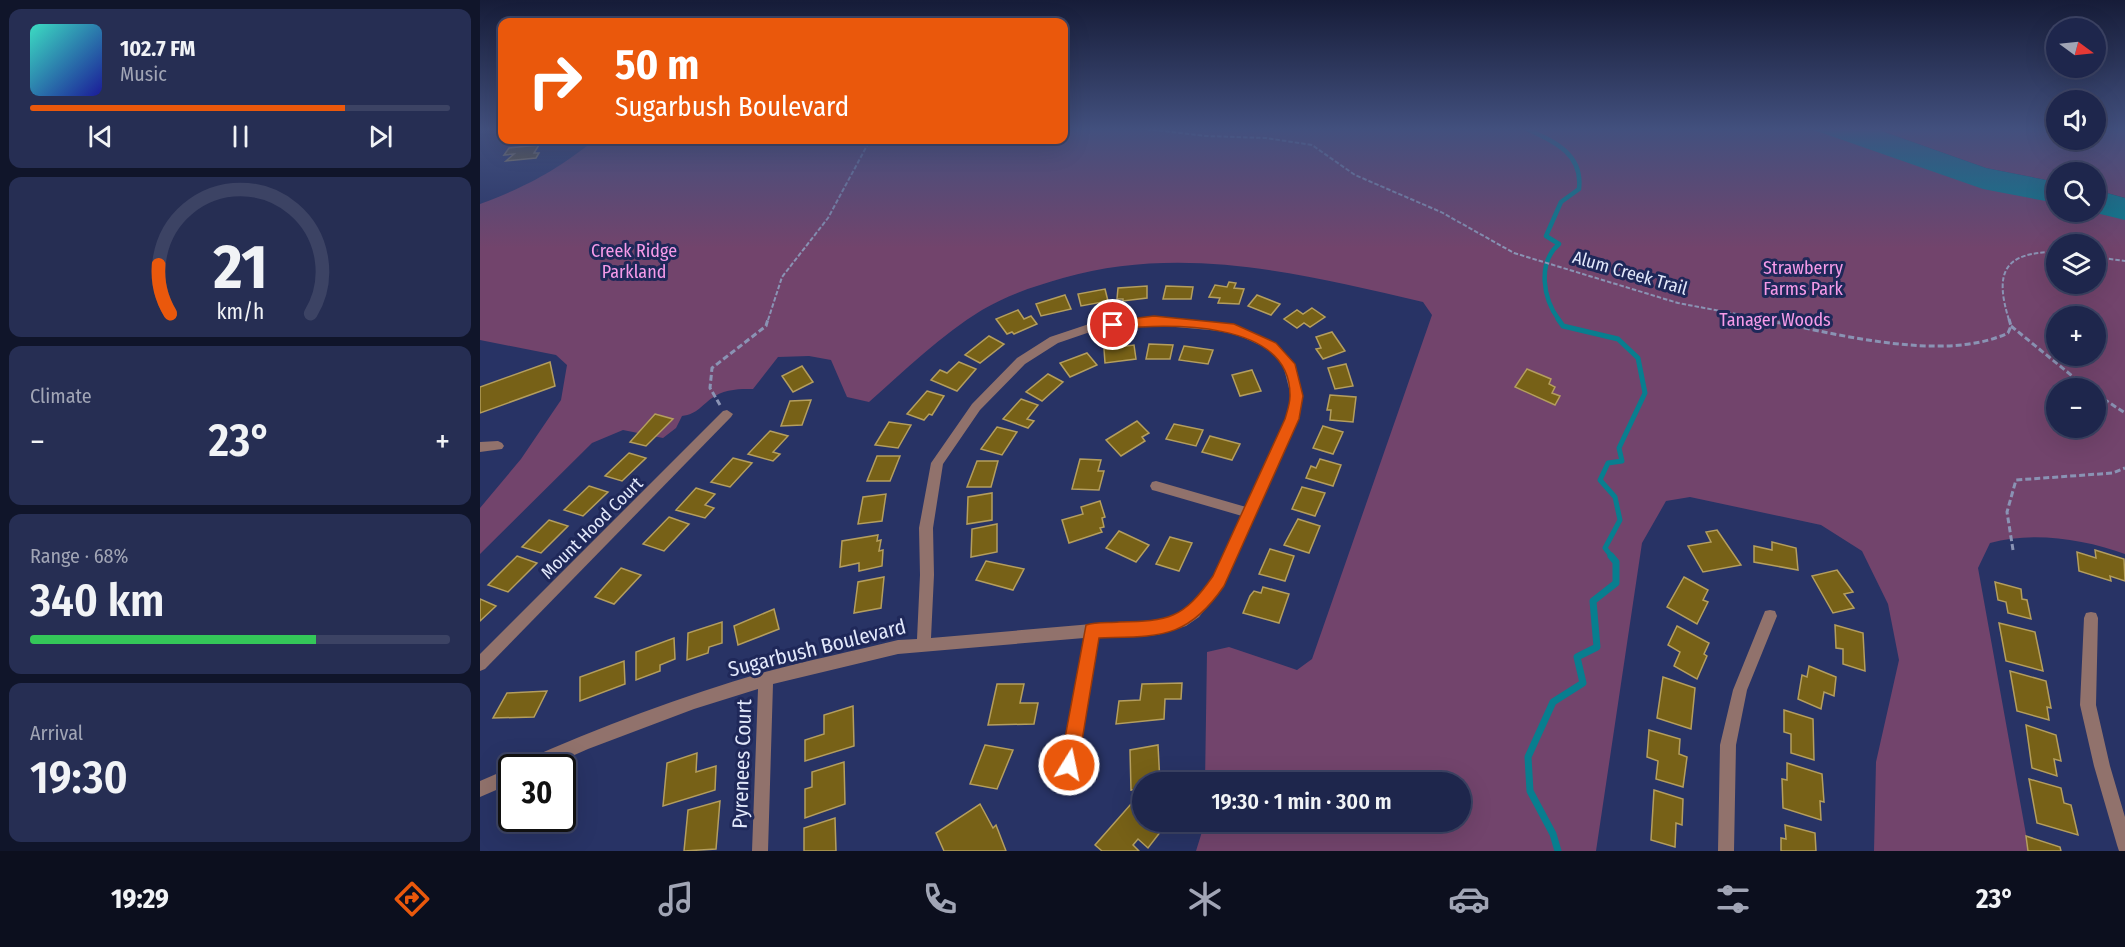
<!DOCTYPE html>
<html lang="en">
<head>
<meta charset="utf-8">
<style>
  :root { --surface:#1e264c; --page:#262e53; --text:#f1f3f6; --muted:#a1a5b5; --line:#3c4364; --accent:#ea580c }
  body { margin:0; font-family:"Fira Sans Condensed",sans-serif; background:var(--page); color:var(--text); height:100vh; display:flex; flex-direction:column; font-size:22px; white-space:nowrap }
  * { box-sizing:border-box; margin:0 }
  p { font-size:20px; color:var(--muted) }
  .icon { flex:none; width:33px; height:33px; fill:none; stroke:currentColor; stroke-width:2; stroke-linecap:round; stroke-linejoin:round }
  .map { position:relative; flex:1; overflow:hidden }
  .sheet { display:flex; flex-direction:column; gap:9px; padding:9px; background:#10152a; width:480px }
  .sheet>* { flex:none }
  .guide { position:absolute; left:18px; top:18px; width:570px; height:126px; border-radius:12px; box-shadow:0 6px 24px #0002,0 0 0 2px var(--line); background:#ea580c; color:#fff; overflow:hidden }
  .needle { width:39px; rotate:105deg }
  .fabs { position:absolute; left:1566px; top:18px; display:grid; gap:12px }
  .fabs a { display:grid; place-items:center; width:60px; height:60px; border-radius:50%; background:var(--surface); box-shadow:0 6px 24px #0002,0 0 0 2px var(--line); font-size:30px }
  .speed { position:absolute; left:18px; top:754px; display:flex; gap:12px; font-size:30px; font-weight:700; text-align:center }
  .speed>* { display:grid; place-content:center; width:78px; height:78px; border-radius:50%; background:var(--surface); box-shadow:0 6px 24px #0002,0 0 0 2px var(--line); line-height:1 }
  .speed .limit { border:3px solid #111; border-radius:9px; background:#fff; color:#111 }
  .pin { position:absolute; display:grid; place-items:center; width:51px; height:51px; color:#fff; margin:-26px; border:3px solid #fff; border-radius:50%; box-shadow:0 2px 6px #0007 }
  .me { position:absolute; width:66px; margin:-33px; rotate:10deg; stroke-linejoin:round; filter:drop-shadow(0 0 4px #0008) }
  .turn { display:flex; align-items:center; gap:21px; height:126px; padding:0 18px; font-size:27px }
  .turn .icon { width:78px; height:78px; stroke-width:2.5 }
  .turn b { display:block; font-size:42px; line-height:51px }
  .big { font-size:45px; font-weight:600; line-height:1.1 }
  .sheet .card { flex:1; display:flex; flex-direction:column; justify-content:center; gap:9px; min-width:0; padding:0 21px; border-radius:12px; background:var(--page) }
  .sheet .dial { align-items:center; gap:0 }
  .dial svg { height:156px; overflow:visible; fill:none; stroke:var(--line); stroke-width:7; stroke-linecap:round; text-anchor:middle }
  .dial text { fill:var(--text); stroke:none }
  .song { display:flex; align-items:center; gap:18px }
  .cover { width:72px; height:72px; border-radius:9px; background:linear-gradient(135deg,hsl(170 70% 55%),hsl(240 70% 35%)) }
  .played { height:6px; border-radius:3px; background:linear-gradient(90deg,var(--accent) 75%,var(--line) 75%) }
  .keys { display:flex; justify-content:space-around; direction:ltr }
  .heat { display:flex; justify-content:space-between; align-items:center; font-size:33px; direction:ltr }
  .charge { height:9px; border-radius:4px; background:linear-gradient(90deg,#34c759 68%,var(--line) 0) }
  .trip { position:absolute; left:652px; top:772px; width:339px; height:60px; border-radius:30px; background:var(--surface); box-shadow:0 6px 24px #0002,0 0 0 2px var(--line); font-weight:600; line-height:60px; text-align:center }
  .tab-bar { display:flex; height:96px; justify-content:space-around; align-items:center; background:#0c0f1e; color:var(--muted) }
  .tab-bar .icon { width:42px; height:42px }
  .tab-bar .active { color:var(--accent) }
  .tab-bar b { font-size:27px; color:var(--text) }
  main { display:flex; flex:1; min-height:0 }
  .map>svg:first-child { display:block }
  .green { fill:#72446c; fill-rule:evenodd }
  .water { fill:#087e8f }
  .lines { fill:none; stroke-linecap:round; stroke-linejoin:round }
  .stream-far2 { stroke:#087e8f; stroke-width:4.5 }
  .stream-far1 { stroke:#087e8f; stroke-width:5 }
  .stream { stroke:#087e8f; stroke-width:7 }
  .building { fill:#776117; stroke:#b49e5e; stroke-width:1.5 }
  .path-far1 { stroke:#8a93b4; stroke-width:2; stroke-dasharray:4.5 2; stroke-linecap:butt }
  .path { stroke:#8a93b4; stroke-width:3; stroke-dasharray:6 3; stroke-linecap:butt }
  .minor { fill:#91726c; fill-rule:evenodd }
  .route { fill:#ea580c; stroke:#983908; stroke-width:1.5 }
  .labels { text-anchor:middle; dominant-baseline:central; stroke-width:6; stroke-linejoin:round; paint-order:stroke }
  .park-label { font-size:18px; fill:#f69be9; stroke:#1f2859 }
  .street-label { font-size:18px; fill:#e2e8fb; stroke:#1f2859 }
  .near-street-label { font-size:21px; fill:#e2e8fb; stroke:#1f2859 }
</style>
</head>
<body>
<main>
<section class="sheet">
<div class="card">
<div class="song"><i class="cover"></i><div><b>102.7 FM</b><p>Music</p></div></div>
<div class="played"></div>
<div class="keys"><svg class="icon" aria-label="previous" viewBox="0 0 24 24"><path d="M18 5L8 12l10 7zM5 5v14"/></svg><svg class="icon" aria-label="pause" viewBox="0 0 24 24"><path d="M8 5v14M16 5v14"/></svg><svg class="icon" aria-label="next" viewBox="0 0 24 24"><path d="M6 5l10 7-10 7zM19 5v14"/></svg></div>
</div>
<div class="card dial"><svg viewBox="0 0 100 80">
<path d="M14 69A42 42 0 1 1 86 69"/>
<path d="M14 69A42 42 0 0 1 8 44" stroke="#ea580c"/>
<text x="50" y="56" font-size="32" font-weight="700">21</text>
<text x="50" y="72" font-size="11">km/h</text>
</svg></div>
<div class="card"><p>Climate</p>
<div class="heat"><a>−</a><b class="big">23°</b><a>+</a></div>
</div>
<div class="card"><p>Range · 68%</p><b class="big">340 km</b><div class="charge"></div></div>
<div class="card"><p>Arrival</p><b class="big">19:30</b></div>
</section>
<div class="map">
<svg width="1645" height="851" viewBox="0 0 1645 851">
  <rect width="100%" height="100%" fill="#283365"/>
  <g class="green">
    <path d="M584,129H1348L1576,193V212L1645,210V554C1604,539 1552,531 1510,543L1498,568L1549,851H1394L1396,762L1419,660L1408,604L1382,551L1341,525L1210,497L1186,501L1162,543L1116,851H716L725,822H981V783H725L727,652L749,647L817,670L832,659L952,315L943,302C823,274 704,244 583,278C555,286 527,295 502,310C461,335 425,370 389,402L367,397L351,360L329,356L298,357L273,389C260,389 246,389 235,396C221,405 218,414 202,416L196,428L183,438L143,430L112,443L0,554V508L41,459L81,400L87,365L76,355L0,340V204C50,185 73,172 115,140H584ZM1576,244H1616V284H1576ZM1576,316H1616V356H1576ZM1576,388H1616V428H1576Z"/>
    <path d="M1396,129H1576V140H1616V129H1645V198L1616,190V172H1576V182L1506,168Z"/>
  </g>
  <g class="water">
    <path d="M1331,129H1396L1506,168L1576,182V203L1503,189Z"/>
    <path d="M1616,190L1645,198V220L1612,212H1616Z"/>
  </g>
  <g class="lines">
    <path class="stream-far2" d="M1047,129C1075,142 1103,154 1099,189L1081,202L1066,236L1079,244C1057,263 1063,299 1079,320"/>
    <path class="stream-far1" d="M1078,319L1083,326L1138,339L1158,358L1165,393L1139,448L1142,461L1128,463L1120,480L1135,497L1140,520L1125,548L1132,557"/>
    <path class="stream" d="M1078,851L1073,834L1050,791L1048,757L1073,702L1103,683L1097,657L1117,647L1113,601L1136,583V562L1131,556"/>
  </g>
  <g class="building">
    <path d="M59,145L54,153H59L56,158L26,161L34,154L24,155L29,148Z"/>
    <path d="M749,282L756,283L754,288L764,289L759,304L738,303L740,298L729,297L735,285L747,287Z"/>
    <path d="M667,286V298L643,301V299H637L638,288Z"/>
    <path d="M686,286L713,287L711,299H683Z"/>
    <path d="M625,289L628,301L601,306L598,294Z"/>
    <path d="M585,295L591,309L561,316L556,304Z"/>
    <path d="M777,295L800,304L791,315L768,306Z"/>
    <path d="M832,308L845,317L830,327L824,323L817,328L804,319L817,310L823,314Z"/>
    <path d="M538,310L544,319L551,316L557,324L534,334L532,332L527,334L516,319Z"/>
    <path d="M852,332L865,351L843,359L836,349L841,348L836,337Z"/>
    <path d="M509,336L524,344L500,363L485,355Z"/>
    <path d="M669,344L693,345L690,359H666Z"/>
    <path d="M654,345L656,359L625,363L624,349Z"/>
    <path d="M704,346L733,350L728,364L699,360Z"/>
    <path d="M607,353L617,365L590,377L580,363Z"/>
    <path d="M70,362L75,386L0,413V387Z"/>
    <path d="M479,362L496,369L477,391L451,380L460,370L467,373Z"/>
    <path d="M866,364L873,386L855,389L848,368Z"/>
    <path d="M322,366L333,382L313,392L302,376Z"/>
    <path d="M1047,369L1071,379L1069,384L1075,387L1072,393L1080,396L1075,405L1035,387Z"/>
    <path d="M772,370L781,391L760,396L752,375Z"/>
    <path d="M568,374L583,382L562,401L546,392Z"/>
    <path d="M447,391L464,396L452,415L449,414L444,420L427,414Z"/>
    <path d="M850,395L876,397L873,422L850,420L851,410H847Z"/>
    <path d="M541,399L558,405L547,419L554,421L548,428L523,419Z"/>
    <path d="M331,400L322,425L301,426L310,401Z"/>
    <path d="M175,414L193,419L166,446L150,442Z"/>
    <path d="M657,421L669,433L662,437L665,441L641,456L626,440Z"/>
    <path d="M409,422L431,425L418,448L395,445Z"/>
    <path d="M694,424L723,430L716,446L686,439Z"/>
    <path d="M843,426L863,432L853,454L833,448Z"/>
    <path d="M517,427L537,432L522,455L501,449Z"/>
    <path d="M290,431L308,436L293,452L300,454L293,461L268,454Z"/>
    <path d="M730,436L760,444L752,460L722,452Z"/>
    <path d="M149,453L166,458L142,481L125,476Z"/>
    <path d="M397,456H420L410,481H387Z"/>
    <path d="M253,458L272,463L250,487L231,482Z"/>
    <path d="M600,459L621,460L618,471H624L619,490L592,489Z"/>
    <path d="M840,459L861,465L853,486L826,478L831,466L836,468Z"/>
    <path d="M497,461H518L511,487H487Z"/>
    <path d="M109,486L128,492L103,516L84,510Z"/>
    <path d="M822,487L845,493L835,516L812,509Z"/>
    <path d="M216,488L235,494L225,505L234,508L225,518L196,510Z"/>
    <path d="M512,493V520L487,524L488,497Z"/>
    <path d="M406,494L402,521L378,524L383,497Z"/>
    <path d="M620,501L625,517L622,518L624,527L620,528L622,532L589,543L582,520L603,514L601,507Z"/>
    <path d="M189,517L209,524L184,551L163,544Z"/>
    <path d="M818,519L840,526L829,553L804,545Z"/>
    <path d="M69,520L88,526L61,553L42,547Z"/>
    <path d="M517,524V552L491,557L492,529Z"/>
    <path d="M1237,530L1261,565L1223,572L1208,546L1231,542L1226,532Z"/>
    <path d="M639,531L669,545L656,562L626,548Z"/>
    <path d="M398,535L397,541L401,540L399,551L403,550L402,566L379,571V563L360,567L362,541Z"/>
    <path d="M690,537L712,543L699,571L676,564Z"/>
    <path d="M1292,542L1316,548L1318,570L1274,562V546L1292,550Z"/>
    <path d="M790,549L814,556L805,581L779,574Z"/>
    <path d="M1615,550L1644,559L1645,581L1630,576L1631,581L1599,571L1597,552L1616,558Z"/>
    <path d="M37,556L57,563L28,592L8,585Z"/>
    <path d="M506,561L544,569L533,590L496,580Z"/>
    <path d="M141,568L161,575L134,604L115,597Z"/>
    <path d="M1357,570L1373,592L1364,594L1374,608L1353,613L1332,576Z"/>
    <path d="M404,577L401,608L374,613L378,582Z"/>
    <path d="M1204,577L1228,590L1223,600L1228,602L1217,624L1187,607Z"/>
    <path d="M1515,582L1541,589L1542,599L1547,600L1551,619L1528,613L1526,602L1518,600Z"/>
    <path d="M783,587L809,594L799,623L763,613L770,596L774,591L781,593Z"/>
    <path d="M0,599L16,606L0,621Z"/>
    <path d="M294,609L299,629L258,645L254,626Z"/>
    <path d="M242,622V643L229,647L228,653L207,660L208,633Z"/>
    <path d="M1519,623L1555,632L1563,671L1526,661Z"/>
    <path d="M1355,625L1383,633L1385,671L1363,664V649L1356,648Z"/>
    <path d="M1197,626L1229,643L1224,654L1227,656L1217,679L1194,666L1200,652L1188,645Z"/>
    <path d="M194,638L195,659L180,665V671L156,680V652Z"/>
    <path d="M144,661L145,684L100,701V677Z"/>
    <path d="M1329,666L1356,677L1354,696L1344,692L1341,709L1318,699L1322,675L1327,677Z"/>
    <path d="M1530,671L1566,681L1571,708L1567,707L1569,720L1537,711Z"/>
    <path d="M1183,677L1215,688L1211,729L1177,718Z"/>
    <path d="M702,683L701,699H685L684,719L636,724L639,701L660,700L662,684Z"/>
    <path d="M517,684H544L540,703H558L554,724L508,725Z"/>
    <path d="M67,691L54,717L13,718L27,693Z"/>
    <path d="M373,706L374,746L325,761V740L344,734V715Z"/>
    <path d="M1304,710L1333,719L1334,760L1311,753V734L1304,732Z"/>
    <path d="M1546,725L1576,735L1581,761L1574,759L1577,776L1552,768Z"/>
    <path d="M1169,730L1200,739L1199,754L1207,757L1203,787L1176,779L1178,761L1167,757Z"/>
    <path d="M505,745L533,750L517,789L490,784Z"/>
    <path d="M678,745L680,783H663V788L651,790L650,750Z"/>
    <path d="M217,753L216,772L236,766L235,790L183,806L187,763Z"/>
    <path d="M364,762L365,804L325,818V789L332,787V772Z"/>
    <path d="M1307,763L1342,774L1344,802L1340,801L1341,820L1303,808L1302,779L1307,780Z"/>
    <path d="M1549,779L1581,788L1584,803L1591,805L1598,835L1557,823Z"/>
    <path d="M1174,790L1203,799L1202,825L1196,823L1195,847L1171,840Z"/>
    <path d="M240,801L236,849L204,851L208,810Z"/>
    <path d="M500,804L513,828L516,825L526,851H464L456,833Z"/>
    <path d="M651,804L663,815V822H671L681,831L668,848L658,839L653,845L659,851H622L615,845Z"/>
    <path d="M355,818L356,851H324V828Z"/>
    <path d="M1305,825L1335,833L1336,851H1301V838L1306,839Z"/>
    <path d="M1546,836L1580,847L1581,851H1548Z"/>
  </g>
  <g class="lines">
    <g class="path-far1">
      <path d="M666,129L726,136L786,138L832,145L875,175L961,212L1034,253L1198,303L1288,320"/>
      <path d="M1616,257L1645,261"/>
      <path d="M288,320L302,277L348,218L390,140"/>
      <path d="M1529,320C1514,272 1524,252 1576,252"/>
    </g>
    <g class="path">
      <path d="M1280,319C1350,332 1462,364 1528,333L1531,326L1529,319"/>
      <path d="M1531,326L1607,388"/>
      <path d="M1616,394L1645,413"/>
      <path d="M240,405L230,388L232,368L286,326L288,319"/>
      <path d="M1533,550L1527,512L1536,480L1633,473L1645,468"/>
    </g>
    <g class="minor">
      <path d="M673,317L754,324L796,343L814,364L823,396L818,419L744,585L719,617L706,626L677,635L618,637L591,793L585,795L579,793L577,787L604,638L418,654L293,684L288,851H272L278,689L214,709L108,749L65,768H39L41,762C120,727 202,696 285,672C329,660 374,651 418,640L437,639L440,575L439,528L451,463L492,404L537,358L570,337L612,323ZM673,325L752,332L788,349L803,365L811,396L806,419L766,507L676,481L672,482L670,486L672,490L676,491L762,516L734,577L709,609L697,616L677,623L612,624L451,638L454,575L453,528L463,464L500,410L545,364L578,343L613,331Z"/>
      <path d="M247,410L253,414L251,417L5,669L0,671V654L243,411Z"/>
      <path d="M18,441L22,443L24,446L22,449L0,452V442Z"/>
      <path d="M1290,610L1295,611L1297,616L1267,690L1256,745L1254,851H1238L1240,745L1253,690L1285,611Z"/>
      <path d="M1611,612L1616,613L1618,618L1616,705L1630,766L1645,817V851H1639L1637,845L1614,766L1600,705L1604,618L1606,613Z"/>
      <path d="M32,767L34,768H32V783L0,797V781Z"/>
    </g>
  </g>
  <linearGradient id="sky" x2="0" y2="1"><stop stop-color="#161c38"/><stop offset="0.52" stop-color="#42507e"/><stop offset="1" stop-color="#42507e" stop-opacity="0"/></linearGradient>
  <rect width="1645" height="248" fill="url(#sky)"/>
  <path class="route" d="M674,316L754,324L796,343L815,364L823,396L819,419L744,586C707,640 679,636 619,638L598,765L595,771L589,774L582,771L580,765L606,625C616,622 628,623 639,622C689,621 703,619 733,576L805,419C807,412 810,404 810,396C811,318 685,324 633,329L627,325L633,321Z"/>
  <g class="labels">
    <g class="park-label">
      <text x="154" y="251">Creek Ridge<tspan x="154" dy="21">Parkland</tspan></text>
      <text x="1323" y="268">Strawberry<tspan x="1323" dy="21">Farms Park</tspan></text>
      <text x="1295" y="320">Tanager Woods</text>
    </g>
    <g class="street-label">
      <text transform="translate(1150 273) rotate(16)">Alum Creek Trail</text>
      <text transform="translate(112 528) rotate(-45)">Mount Hood Court</text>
    </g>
    <g class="near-street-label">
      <text transform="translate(337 648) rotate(-14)">Sugarbush Boulevard</text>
      <text transform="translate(262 764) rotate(-88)">Pyrenees Court</text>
    </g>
  </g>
</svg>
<div class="fabs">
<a><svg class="needle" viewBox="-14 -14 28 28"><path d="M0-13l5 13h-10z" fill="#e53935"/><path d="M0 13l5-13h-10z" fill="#a1a5b5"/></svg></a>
<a><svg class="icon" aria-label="sound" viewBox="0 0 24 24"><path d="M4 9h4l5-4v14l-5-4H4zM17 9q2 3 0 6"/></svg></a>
<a><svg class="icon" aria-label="search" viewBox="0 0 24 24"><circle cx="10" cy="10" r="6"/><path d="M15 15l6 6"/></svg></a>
<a><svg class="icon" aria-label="layers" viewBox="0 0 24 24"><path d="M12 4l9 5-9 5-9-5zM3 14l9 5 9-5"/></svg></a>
<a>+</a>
<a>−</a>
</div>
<div class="speed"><div class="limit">30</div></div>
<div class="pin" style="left:633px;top:325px;background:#d93025"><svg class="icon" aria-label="arrive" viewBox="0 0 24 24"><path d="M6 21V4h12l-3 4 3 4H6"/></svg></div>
<svg class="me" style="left:589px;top:765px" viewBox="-20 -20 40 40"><circle r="17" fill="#ea580c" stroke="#fff" stroke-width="3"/><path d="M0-11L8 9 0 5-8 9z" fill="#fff"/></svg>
<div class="trip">19:30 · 1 min · 300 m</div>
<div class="guide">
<div class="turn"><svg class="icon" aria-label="right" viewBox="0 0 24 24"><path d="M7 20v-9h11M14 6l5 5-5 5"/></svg><div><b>50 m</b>Sugarbush Boulevard</div></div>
</div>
</div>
</main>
<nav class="tab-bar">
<b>19:29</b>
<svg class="icon active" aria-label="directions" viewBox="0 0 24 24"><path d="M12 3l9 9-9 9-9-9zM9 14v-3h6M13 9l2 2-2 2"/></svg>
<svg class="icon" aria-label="music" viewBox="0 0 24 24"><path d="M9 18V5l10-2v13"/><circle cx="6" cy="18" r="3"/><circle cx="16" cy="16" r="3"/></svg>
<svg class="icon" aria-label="phone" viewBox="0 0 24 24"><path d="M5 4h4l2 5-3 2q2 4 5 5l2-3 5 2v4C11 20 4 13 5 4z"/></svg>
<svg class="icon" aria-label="climate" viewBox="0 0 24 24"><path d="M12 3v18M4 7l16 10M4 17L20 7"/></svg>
<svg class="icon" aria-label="car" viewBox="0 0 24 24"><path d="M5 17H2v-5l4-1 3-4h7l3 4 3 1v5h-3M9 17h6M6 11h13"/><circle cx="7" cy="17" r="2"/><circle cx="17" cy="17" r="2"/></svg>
<svg class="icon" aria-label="filters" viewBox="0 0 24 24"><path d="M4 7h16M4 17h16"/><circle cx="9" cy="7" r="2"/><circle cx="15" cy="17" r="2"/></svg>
<b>23°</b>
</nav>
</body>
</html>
